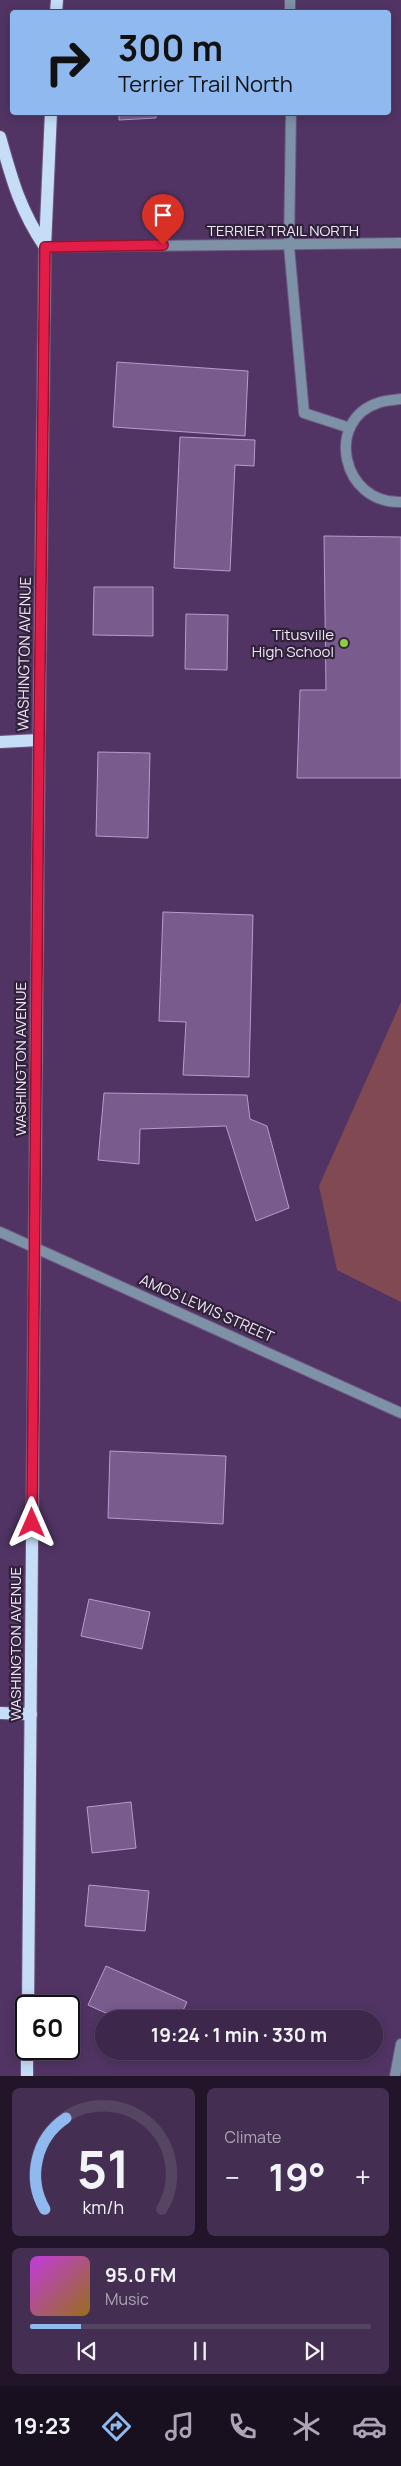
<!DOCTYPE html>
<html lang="en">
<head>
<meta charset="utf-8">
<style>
  :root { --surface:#3d274b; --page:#442f52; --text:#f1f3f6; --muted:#ada5b5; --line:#564463; --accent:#90b9f0 }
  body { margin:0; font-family:Manrope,sans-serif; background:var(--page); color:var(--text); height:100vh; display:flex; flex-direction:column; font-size:19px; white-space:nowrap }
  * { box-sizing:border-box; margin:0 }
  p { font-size:16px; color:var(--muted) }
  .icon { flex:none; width:28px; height:28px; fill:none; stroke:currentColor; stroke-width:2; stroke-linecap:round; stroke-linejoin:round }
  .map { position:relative; height:2076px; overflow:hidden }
  .side { display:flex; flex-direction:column; gap:12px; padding:12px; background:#221529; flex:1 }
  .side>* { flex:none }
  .hud { position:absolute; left:10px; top:10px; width:381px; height:105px; border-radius:5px; box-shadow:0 2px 12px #0003,0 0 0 1px var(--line); background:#90b9f0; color:#111; overflow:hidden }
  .speed { position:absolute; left:15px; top:1995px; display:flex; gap:10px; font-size:25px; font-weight:700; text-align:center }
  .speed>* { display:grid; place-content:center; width:65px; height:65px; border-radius:50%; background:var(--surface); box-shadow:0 2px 12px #0003,0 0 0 1px var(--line); line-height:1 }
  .speed .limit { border:2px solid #111; border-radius:8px; background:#fff; color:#111 }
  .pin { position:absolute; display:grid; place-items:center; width:42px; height:42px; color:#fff; margin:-51px -21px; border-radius:50% 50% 50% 0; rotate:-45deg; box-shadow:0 0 5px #0007 }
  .pin .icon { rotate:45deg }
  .me { position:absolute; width:55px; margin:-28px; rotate:0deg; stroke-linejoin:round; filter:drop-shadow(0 0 4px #0008) }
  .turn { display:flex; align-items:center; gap:18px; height:105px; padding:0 25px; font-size:22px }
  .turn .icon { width:65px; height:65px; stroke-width:2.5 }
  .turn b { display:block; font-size:35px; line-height:42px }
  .big { font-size:38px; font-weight:700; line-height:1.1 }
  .side .tile { flex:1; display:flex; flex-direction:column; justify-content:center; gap:8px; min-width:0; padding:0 18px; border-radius:8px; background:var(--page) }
  .side .dial { align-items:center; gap:0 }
  .dial svg { height:130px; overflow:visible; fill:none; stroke:var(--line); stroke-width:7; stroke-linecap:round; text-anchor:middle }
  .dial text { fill:var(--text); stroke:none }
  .song { display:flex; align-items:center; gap:15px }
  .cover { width:60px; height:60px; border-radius:8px; background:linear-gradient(135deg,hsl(290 70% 55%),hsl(40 70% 35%)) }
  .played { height:5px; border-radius:2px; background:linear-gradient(90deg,var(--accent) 15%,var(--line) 15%) }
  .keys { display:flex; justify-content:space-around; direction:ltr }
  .heat { display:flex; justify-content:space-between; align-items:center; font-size:28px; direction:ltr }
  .side .tiles { flex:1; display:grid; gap:12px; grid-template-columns:1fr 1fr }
  .tile:last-child { grid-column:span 2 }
  .trip { position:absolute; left:95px; top:2010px; width:288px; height:50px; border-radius:25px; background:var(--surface); box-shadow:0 2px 12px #0003,0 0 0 1px var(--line); font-weight:700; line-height:50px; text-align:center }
  .tab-bar { display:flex; height:80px; justify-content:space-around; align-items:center; background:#18101e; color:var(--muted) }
  .tab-bar .icon { width:35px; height:35px }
  .tab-bar .on { color:var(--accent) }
  .tab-bar b { font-size:22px; color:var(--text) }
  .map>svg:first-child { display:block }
  .green { fill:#814a52 }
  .building { fill:#795b8e; stroke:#b99ad1 }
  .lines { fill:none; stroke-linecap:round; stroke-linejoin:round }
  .service-casing { stroke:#6e547f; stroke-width:12 }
  .minor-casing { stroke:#6e547f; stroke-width:12 }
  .tertiary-casing { stroke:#6e547f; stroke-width:12 }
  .primary-casing { stroke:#6e547f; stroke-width:14 }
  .service { stroke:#7d91a7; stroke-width:10 }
  .minor { stroke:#7d91a7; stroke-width:10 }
  .tertiary { stroke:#7d91a7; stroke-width:10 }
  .primary { stroke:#c5ddf7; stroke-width:12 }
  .route-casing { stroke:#92132f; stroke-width:12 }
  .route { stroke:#e11d48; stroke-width:9 }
  .poi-dot { fill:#8fcd41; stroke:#302339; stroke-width:2 }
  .labels { text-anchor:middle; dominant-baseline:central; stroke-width:4.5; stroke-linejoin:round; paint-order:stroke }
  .street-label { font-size:15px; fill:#f1e4fb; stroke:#302339 }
  .poi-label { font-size:15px; fill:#f1e4fb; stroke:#302339; text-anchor:end }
</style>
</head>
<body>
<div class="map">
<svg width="401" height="2076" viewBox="0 0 401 2076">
  <rect width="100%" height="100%" fill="#513464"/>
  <path class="green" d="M401,1002V1302L337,1270L319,1186Z"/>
  <g class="building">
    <path d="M119,112H156V118L119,120Z"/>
    <path d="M117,362L248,371L245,436L113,427Z"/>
    <path d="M180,437L255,440L254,466L235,465L230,571L174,568Z"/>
    <path d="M324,536L401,537V778H297L300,690H326Z"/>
    <path d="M94,587H153V636L93,635Z"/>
    <path d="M186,614L228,615L227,670L185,669Z"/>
    <path d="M98,752L150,753L148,838L96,836Z"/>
    <path d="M163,912L253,915L249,1077L183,1075L186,1022L159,1021Z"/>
    <path d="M104,1093L247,1095L250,1119L267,1126L289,1208L256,1221L226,1126L140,1129L139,1164L98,1160Z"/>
    <path d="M110,1451L226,1456L223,1524L108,1518Z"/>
    <path d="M89,1599L150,1612L142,1649L81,1636Z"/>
    <path d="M131,1802L136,1848L92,1853L87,1807Z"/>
    <path d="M89,1885L149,1891L145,1931L85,1926Z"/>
    <path d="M106,1966L187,2002L179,2019H119L88,2005Z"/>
  </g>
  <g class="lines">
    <g class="service-casing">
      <g id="service">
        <path d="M290,0V12"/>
        <path d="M291,112L289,246L304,413L350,428"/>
        <path d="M401,399C394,400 385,400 378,403C325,420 341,504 401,502"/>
      </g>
    </g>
    <g class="minor-casing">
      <g id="minor">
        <path d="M45,247L401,243"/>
        <path d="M395,2076L401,2044"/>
      </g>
    </g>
    <g class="tertiary-casing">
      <path id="tertiary" d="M0,1232L401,1413"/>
    </g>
    <g class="primary-casing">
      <g id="primary">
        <path d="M56,12L57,0"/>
        <path d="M0,137C12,180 20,210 45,247"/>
        <path d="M0,742L39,740"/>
        <path d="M0,1713L31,1714"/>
        <path d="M28,2006L39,740L45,247L51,112"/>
        <path d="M27,2076V2049"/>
      </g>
    </g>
    <use href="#service" class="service"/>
    <use href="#minor" class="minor"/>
    <use href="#tertiary" class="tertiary"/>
    <use href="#primary" class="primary"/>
  </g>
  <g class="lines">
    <g class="route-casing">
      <path id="route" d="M32,1523L39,740L45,247L163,245"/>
    </g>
    <use href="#route" class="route"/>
  </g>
  <circle class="poi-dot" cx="344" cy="643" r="5"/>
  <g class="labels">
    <g class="street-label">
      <text x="283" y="230">TERRIER TRAIL NORTH</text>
      <text transform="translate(24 654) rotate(-89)">WASHINGTON AVENUE</text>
      <text transform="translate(20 1059) rotate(-90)">WASHINGTON AVENUE</text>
      <text transform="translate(207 1308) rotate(24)">AMOS LEWIS STREET</text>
      <text transform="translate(15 1644) rotate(-90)">WASHINGTON AVENUE</text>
    </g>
    <g class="poi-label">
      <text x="334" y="634">Titusville<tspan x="334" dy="17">High School</tspan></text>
    </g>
  </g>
</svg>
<div class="speed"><div class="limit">60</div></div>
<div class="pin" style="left:163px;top:245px;background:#d93025"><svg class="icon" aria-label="arrive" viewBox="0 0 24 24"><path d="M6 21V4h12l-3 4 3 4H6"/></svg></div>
<svg class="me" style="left:32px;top:1523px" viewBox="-20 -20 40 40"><path d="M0-17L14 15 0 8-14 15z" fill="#e11d48" stroke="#fff" stroke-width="4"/></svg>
<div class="trip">19:24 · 1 min · 330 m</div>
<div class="hud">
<div class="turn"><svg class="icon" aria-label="right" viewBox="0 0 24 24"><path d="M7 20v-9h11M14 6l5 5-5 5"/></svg><div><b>300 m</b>Terrier Trail North</div></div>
</div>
</div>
<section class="side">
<div class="tiles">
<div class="tile dial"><svg viewBox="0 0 100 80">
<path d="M14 69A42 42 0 1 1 86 69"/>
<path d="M14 69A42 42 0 0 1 27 13" stroke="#90b9f0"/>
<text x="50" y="56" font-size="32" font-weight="700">51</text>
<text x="50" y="72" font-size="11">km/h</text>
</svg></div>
<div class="tile"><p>Climate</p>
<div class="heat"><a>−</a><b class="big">19°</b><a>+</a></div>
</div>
<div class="tile">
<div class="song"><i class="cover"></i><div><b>95.0 FM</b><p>Music</p></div></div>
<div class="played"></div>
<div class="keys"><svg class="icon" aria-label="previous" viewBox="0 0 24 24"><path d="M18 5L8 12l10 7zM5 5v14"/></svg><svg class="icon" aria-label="pause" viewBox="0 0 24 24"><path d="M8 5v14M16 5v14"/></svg><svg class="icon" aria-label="next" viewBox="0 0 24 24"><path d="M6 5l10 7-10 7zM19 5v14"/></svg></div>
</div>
</div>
</section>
<nav class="tab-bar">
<b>19:23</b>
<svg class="icon on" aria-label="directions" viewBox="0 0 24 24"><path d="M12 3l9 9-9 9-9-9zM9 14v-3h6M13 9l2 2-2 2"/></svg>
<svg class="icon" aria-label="music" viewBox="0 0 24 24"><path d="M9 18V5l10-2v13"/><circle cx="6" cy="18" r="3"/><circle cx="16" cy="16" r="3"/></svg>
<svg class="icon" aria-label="phone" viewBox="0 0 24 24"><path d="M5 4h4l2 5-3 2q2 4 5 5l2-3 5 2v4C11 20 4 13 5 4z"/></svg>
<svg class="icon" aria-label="climate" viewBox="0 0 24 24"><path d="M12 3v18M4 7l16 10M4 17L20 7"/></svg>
<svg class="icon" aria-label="car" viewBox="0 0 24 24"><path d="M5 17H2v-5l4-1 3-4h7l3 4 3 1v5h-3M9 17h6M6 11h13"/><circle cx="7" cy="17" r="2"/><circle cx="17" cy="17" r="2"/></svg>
</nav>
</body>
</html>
